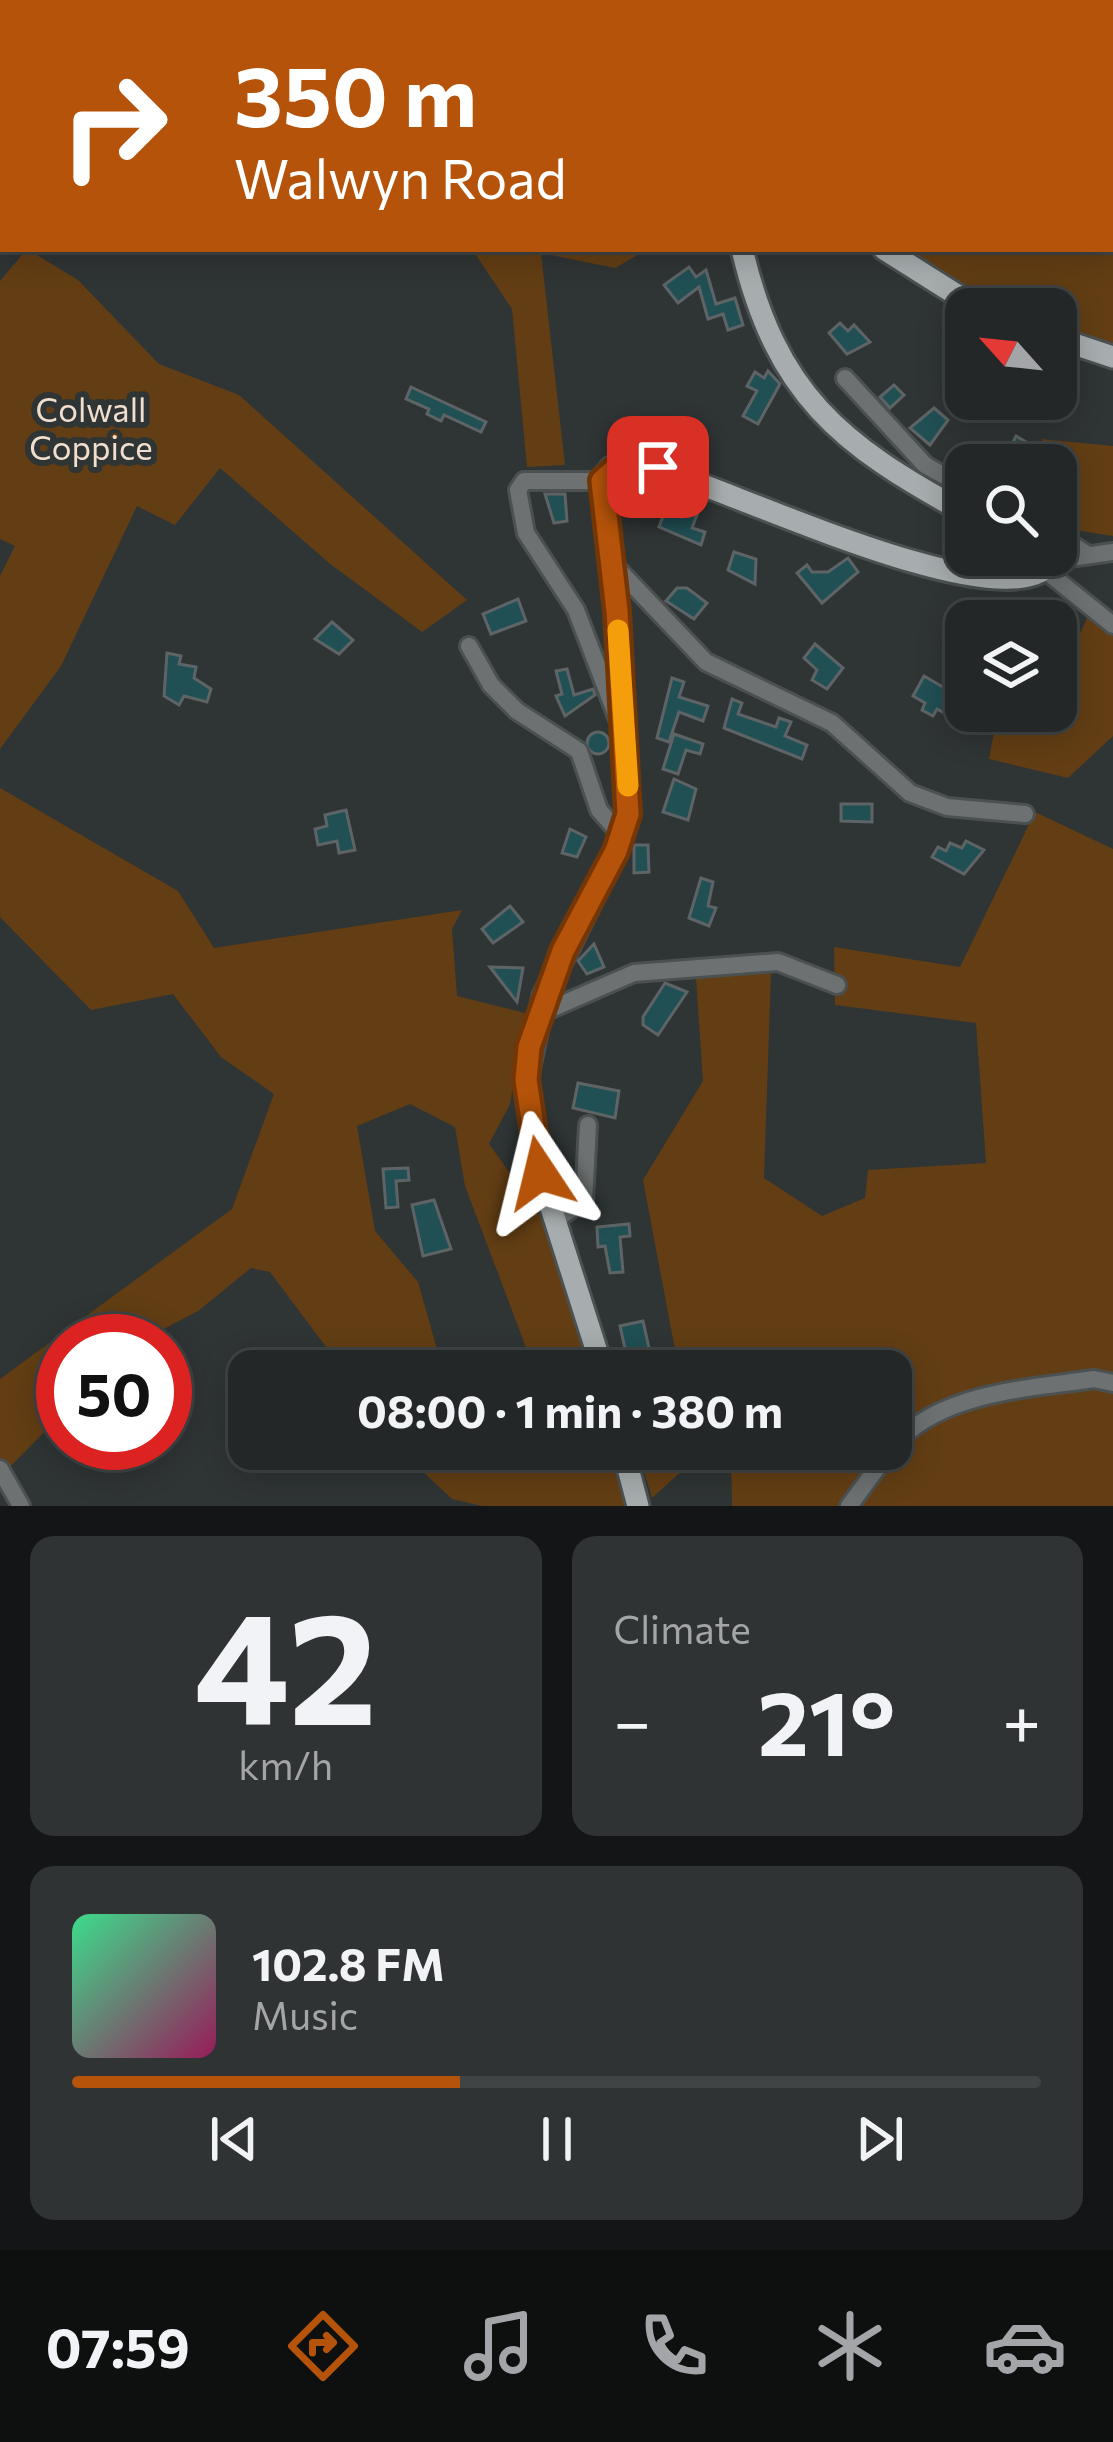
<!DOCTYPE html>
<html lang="en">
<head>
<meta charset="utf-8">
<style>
  :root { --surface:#232728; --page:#2f3334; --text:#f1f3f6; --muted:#a3a5a8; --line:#404445; --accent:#b45309 }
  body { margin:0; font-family:Commissioner,sans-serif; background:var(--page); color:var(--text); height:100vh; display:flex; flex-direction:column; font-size:45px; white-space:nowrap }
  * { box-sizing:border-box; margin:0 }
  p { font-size:39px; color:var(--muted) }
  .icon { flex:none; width:66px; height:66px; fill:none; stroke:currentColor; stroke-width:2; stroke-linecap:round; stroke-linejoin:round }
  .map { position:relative; height:1506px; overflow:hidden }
  .panel { display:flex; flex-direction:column; gap:30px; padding:30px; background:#131516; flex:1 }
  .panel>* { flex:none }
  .top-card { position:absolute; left:0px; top:0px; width:1113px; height:252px; box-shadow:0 6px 30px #0003,0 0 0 3px var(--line); background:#b45309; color:#fff; overflow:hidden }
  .needle { width:78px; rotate:297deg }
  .fabs { position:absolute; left:945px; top:288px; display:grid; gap:24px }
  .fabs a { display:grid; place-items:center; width:132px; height:132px; border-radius:24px; background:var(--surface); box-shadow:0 6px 30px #0003,0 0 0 3px var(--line); font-size:60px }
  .speed { position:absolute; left:36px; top:1314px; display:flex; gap:24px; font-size:60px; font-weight:700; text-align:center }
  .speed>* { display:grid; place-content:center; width:156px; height:156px; border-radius:50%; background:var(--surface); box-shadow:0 6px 30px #0003,0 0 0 3px var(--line); line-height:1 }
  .speed .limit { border:18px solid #d22; background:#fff; color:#111 }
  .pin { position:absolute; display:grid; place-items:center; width:102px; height:102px; color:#fff; margin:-51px; border-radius:24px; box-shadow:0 6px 18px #0006 }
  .me { position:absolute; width:132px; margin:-66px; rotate:350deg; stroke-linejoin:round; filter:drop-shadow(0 0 9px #0008) }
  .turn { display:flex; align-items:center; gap:42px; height:252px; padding:0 36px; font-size:54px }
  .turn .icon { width:156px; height:156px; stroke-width:2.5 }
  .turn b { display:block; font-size:84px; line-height:102px }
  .big { font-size:90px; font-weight:700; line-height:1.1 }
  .panel .card { flex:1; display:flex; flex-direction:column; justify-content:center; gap:18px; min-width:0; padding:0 42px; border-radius:24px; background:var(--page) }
  .panel .dial { align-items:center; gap:0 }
  .dial b { font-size:156px; line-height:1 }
  .song { display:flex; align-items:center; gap:36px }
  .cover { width:144px; height:144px; border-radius:18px; background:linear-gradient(135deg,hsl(150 70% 55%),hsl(330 70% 35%)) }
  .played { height:12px; border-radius:6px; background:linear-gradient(90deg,var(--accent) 40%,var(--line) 40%) }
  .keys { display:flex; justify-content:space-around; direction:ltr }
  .heat { display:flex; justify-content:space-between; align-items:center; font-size:66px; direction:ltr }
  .panel .tiles { flex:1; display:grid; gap:30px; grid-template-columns:1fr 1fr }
  .card:last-child { grid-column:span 2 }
  .trip { position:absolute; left:228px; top:1350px; width:684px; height:120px; border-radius:24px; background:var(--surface); box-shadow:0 6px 30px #0003,0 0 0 3px var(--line); font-weight:700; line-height:120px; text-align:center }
  .menu { display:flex; height:192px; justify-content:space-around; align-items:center; background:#0e1010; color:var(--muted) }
  .menu .icon { width:84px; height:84px }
  .menu .current { color:var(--accent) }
  .menu b { font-size:54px; color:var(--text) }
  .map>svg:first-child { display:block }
  .green { fill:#633e14; fill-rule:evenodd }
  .building { fill:#204f54; stroke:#5e6465; stroke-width:3 }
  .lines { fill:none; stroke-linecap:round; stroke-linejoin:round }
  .minor-casing { stroke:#4b5051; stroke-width:22 }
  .major-casing { stroke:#4b5051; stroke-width:27 }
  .minor { stroke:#6e7171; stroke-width:16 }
  .major { stroke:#a7adae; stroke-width:21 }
  .route-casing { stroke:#753606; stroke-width:30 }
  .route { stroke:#b45309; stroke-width:21 }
  .slow { stroke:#f59e0b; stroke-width:21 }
  .labels { text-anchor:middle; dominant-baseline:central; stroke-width:12; stroke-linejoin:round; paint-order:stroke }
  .park-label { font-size:33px; fill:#f1decd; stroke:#2f3435 }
</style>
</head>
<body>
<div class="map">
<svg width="1113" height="1506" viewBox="0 0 1113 1506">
  <rect width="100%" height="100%" fill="#2f3435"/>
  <g class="green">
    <path d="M0,0H150L3,3V45Z"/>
    <path d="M786,0H1113V356L1056,337V309H982L896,249H1110V3Z"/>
    <path d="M27,249L78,280L159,364L239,395L467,600L422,632L329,563L220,468L175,525L137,506L61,666L0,749V576L15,546L0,539V281Z"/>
    <path d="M472,249H648L615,268L541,253L565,465L527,467L512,309Z"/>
    <path d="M1041,439L1113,446V536L1056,527L1077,474Z"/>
    <path d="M1095,600L1113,617V736L1068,778L989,759L998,711H1056V641L1079,636Z"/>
    <path d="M0,788L178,891L214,948L462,910L452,929L457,996L525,1013L510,1104L489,1144L549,1227L591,1371H344L270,1272L251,1268L198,1311L141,1341H63V1413L0,1477V1379L232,1209L274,1094L221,1057L173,994L91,1010L0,917ZM410,1104L455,1127L465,1186L527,1350L442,1367L418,1282L375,1231L357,1126Z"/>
    <path d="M1035,812L1113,849V1506H732L731,1449H891V1371H613L676,1355L643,1180L703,1081L696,978L771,972L764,1178L822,1216L865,1198L868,1170L986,1163L976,1023L835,1005L834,947L960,967Z"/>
    <path d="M399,1449H615L629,1506H482L452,1499Z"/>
    <path d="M637,1449H706L652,1498Z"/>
  </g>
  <g class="building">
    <path d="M689,267L696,277L706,270L716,304L735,298L743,325L728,330L723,314L708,319L699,287L678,303L664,285Z"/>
    <path d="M840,323L848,331L854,325L870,342L847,354L829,333Z"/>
    <path d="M768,371L780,384L758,424L743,416L757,391L747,386L755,372L764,378Z"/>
    <path d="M894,385L904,395L890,408L880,397Z"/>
    <path d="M411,387L486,422L481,432L444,415L441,421L427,414L429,409L406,399Z"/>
    <path d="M934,408L948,420L930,445L910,428Z"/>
    <path d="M666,419L683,429L675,442L655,430Z"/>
    <path d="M1016,436L1072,469L1066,481L1056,476V465H1035L1021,457L1017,465H993L1003,444L1010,448Z"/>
    <path d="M545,494H565L567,521L554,523Z"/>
    <path d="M686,502L700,507L692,528L705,532L701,545L659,527L665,511L681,517Z"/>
    <path d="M734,552L756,559L755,584L728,570Z"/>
    <path d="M848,558L858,572L822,603L797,573L807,565L812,572H828Z"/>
    <path d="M677,588H687L707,603L694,619L666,601Z"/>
    <path d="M518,599L526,621L491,634L483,614Z"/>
    <path d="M332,622L353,640L339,654L315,639Z"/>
    <path d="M815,644L843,668L827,689L812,680L817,670L804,658Z"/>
    <path d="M167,653L181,656L179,664L196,667L194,678L211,689L207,702L184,696L179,705L164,696Z"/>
    <path d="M567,669L574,695L593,689L595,695L565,716L556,696L562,694L556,671Z"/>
    <path d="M924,676L962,698L959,704L980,716L973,729L937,709L933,716L922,710L925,703L913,696Z"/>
    <path d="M672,678L684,682L679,697L708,706L703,721L679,712L669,742L657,738Z"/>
    <path d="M732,699L742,703L738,714L776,727L779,718L791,722L785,736L807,745L802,759L724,728Z"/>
    <circle cx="598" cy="743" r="11"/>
    <path d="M674,734L703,744L700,754L686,750L678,774L663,769Z"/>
    <path d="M674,779L696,789L688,820L663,812Z"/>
    <path d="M841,804H872V822L841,821Z"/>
    <path d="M346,810L355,850L339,853L337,841L318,845L315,829L327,826L325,815Z"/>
    <path d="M570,829L586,837L577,857L562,853Z"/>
    <path d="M966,841L984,850L964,874L932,857L938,847L946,851L950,843L962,848Z"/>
    <path d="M634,845H648L649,872L634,873Z"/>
    <path d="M701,878L713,882L708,906L716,908L709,926L689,918Z"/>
    <path d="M510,906L523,922L493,943L482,929Z"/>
    <path d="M594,944L604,967L587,974L578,961Z"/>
    <path d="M490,967L523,968L517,1002Z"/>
    <path d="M665,983L687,992L658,1035L643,1025V1017Z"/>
    <path d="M578,1083L619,1091L615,1118L573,1108Z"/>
    <path d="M408,1168L409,1180L396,1181L398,1207L386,1208L383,1169Z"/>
    <path d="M434,1200L451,1249L423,1256L412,1205Z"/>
    <path d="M629,1224L630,1236L620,1237L623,1272L610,1273L605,1246L598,1247L597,1227Z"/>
    <path d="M643,1321L649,1348L626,1353L620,1326Z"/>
  </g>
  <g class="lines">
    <g class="minor-casing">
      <g id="minor">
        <path d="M457,0V3"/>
        <path d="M845,378L925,465L966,488"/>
        <path d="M601,481H524L518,490L526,533L576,610L619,722"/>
        <path d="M1056,534L1088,555"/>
        <path d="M1042,562L1113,552"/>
        <path d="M612,563L706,662L832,723L910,793L947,807L1025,814"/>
        <path d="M1041,567L1113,625"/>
        <path d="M469,646L491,685L517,711L579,751L599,810L621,835"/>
        <path d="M539,1014L634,973L778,962L837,985"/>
        <path d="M555,1220L584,1201L588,1125"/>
        <path d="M891,1449C936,1392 1028,1389 1094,1379L1113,1383"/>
        <path d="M0,1469L21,1506"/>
        <path d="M849,1506L891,1449"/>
      </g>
    </g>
    <g class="major-casing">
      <g id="major">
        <path d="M630,0L632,3"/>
        <path d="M685,0L689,3"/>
        <path d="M742,249C776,394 840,445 966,513"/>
        <path d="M884,249L979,309"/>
        <path d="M1056,338L1113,357"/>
        <path d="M603,1371L540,1173L526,1080L544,996L616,851L628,814L617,611L601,481L611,468L637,462C717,483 970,608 1040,572V555"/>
        <path d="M623,1449L638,1506"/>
      </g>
    </g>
    <use href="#minor" class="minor"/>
    <use href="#major" class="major"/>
  </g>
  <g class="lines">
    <g class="route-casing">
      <path id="route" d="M540,1173L526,1080L529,1047L563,951L616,851L628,814L617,611L602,481L622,463L658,467"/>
    </g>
    <use href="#route" class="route"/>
    <path class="slow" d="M618,630L628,786"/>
  </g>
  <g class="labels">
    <g class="park-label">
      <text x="91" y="408">Colwall<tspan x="91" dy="38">Coppice</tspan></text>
    </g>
  </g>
</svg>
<div class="fabs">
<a><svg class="needle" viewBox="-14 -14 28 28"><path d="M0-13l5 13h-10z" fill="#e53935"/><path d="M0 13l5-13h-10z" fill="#a3a5a8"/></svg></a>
<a><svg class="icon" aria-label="search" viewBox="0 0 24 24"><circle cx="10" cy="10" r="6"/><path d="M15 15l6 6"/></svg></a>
<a><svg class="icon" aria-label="layers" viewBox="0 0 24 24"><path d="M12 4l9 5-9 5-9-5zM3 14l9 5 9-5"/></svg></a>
</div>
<div class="speed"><div class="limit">50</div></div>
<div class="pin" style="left:658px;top:467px;background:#d93025"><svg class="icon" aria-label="arrive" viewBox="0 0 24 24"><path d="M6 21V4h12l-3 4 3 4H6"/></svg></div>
<svg class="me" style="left:540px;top:1173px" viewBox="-20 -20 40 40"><path d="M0-17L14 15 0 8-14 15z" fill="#b45309" stroke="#fff" stroke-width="4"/></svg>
<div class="trip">08:00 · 1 min · 380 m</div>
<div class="top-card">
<div class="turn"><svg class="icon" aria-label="right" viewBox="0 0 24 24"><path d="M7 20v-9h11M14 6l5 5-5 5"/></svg><div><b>350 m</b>Walwyn Road</div></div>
</div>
</div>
<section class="panel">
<div class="tiles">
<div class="card dial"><b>42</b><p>km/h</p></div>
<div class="card"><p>Climate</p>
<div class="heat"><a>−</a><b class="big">21°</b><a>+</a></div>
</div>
<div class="card">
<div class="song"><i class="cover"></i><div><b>102.8 FM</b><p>Music</p></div></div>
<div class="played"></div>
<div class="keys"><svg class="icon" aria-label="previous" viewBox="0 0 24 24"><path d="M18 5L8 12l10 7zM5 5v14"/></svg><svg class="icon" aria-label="pause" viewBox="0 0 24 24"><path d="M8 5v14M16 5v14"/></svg><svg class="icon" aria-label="next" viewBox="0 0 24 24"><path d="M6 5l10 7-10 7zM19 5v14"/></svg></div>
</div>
</div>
</section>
<nav class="menu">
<b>07:59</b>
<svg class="icon current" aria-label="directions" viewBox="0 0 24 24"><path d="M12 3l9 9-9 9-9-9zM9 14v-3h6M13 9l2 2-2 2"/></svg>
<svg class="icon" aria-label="music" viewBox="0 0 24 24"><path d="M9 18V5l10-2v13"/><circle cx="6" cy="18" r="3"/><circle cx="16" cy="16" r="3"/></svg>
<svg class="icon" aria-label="phone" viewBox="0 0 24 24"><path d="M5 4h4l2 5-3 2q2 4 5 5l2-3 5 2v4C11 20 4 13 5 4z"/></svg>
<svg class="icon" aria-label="climate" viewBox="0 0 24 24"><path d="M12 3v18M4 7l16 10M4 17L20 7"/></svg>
<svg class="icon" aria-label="car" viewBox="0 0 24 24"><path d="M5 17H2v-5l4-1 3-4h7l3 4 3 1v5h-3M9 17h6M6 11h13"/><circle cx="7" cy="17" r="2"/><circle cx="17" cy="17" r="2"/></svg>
</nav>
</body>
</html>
